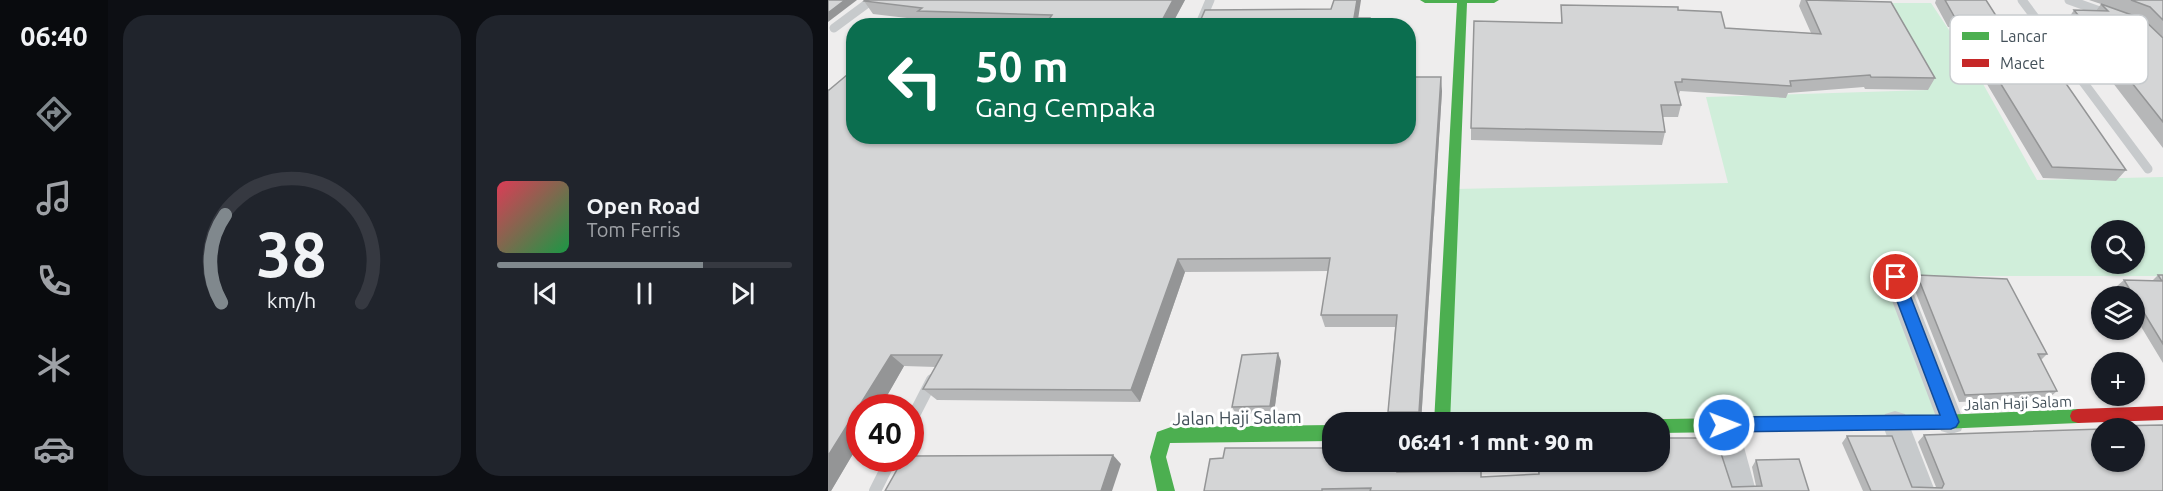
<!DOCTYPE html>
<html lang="id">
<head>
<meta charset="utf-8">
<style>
  :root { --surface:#171b24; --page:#20242c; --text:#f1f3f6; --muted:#9ea1a6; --line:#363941; --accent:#80888d }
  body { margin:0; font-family:Ubuntu,sans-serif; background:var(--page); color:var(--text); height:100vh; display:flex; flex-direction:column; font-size:22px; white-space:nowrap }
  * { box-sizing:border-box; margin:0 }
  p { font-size:20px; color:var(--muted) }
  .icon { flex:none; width:33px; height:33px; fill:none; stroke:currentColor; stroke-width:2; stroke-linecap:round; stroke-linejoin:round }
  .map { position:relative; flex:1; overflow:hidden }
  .side { display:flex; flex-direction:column; gap:15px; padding:15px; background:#0d0f14; width:720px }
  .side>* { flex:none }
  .hud { position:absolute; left:18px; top:18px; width:570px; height:126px; border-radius:24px; box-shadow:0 2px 4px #0004; background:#0b6e4f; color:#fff; overflow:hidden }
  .controls { position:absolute; left:1263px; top:220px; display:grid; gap:12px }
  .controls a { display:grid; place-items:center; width:54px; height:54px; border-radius:50%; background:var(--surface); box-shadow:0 2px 4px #0004; font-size:30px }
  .speed { position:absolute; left:18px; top:394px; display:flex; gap:12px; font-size:30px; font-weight:700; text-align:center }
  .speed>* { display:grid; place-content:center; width:78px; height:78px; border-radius:50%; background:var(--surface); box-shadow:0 2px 4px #0004; line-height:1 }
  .speed .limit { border:9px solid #d22; background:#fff; color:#111 }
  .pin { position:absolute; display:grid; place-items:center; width:51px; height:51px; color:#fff; margin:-26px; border:3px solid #fff; border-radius:50%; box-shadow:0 2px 6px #0007 }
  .me { position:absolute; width:66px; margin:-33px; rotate:89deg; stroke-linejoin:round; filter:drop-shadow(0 0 4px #0008) }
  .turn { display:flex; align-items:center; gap:21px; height:126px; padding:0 30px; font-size:27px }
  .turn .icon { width:78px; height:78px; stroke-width:2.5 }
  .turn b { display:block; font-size:42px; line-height:51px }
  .side .card { flex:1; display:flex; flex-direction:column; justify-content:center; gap:9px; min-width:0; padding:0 21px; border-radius:24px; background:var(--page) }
  .side .dial { align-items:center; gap:0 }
  .dial svg { height:156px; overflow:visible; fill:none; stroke:var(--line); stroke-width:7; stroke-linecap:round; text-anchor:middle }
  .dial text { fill:var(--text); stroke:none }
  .song { display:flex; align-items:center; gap:18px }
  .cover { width:72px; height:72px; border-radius:9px; background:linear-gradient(135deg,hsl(350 70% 55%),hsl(140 70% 35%)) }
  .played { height:6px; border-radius:3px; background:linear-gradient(90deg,var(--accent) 70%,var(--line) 70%) }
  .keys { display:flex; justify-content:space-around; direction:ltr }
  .side .tiles { flex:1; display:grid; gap:15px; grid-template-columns:repeat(2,1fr) }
  .trip { position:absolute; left:494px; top:412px; width:348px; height:60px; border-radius:24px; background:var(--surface); box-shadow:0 2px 4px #0004; font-weight:800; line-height:60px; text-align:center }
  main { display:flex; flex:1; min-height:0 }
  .tab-bar { display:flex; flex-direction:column; width:108px; justify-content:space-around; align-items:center; background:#090b0e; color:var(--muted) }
  .tab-bar .icon { width:42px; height:42px }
  .tab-bar .selected { color:var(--accent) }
  .tab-bar b { font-size:27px; color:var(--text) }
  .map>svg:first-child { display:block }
  .green { fill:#d0eeda; fill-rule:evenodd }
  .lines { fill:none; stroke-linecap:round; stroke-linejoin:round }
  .lane-far1 { stroke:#c7cacc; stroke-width:9 }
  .lane { stroke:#c7cacc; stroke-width:12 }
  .street { fill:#c7cacc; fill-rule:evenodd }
  .fast { fill:#4caf50; fill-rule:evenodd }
  .jam { fill:#c62828; fill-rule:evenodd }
  .wall { fill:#b6b7b8 }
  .shaded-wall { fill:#949596 }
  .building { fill:#d4d5d6; stroke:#949596; stroke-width:1.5 }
  .route { fill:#1a73e8; stroke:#114b97; stroke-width:1.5 }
  .labels { text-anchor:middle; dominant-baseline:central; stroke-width:6; stroke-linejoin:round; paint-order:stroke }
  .street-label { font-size:15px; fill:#44515a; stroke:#fff }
  .near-street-label { font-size:18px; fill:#44515a; stroke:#fff }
  .key { fill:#fff; stroke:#c7cbce; stroke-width:1.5 }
  .key-label { font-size:16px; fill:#44515a }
</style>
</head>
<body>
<main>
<nav class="tab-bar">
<b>06:40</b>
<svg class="icon selected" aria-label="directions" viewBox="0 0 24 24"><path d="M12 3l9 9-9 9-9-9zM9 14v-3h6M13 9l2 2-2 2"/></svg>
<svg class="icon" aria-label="music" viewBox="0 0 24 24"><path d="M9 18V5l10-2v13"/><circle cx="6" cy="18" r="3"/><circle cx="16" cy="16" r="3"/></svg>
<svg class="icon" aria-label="phone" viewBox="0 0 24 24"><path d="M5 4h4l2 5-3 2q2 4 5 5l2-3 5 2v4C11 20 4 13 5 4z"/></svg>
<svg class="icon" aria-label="climate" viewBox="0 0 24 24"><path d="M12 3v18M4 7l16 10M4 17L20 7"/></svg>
<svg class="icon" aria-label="car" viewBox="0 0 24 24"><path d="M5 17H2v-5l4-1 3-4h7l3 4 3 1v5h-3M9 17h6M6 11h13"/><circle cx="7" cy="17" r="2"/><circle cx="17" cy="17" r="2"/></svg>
</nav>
<section class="side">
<div class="tiles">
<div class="card dial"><svg viewBox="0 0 100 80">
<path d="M14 69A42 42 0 1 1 86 69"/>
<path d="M14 69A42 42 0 0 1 16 24" stroke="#80888d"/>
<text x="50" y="56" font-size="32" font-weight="700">38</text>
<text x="50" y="72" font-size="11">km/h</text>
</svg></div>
<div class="card">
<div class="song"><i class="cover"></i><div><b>Open Road</b><p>Tom Ferris</p></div></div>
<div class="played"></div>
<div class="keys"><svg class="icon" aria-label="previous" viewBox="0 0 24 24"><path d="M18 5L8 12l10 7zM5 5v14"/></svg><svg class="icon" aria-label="pause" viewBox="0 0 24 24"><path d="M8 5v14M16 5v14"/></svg><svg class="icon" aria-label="next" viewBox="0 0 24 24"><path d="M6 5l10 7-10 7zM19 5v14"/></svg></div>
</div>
</div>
</section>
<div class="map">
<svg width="1335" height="491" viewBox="0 0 1335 491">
  <rect width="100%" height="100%" fill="#eeeded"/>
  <path class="green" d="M1060,3H1103L1145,66L1209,180L1335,177V276H1066L1119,419L894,417L621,423L627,189L900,183L878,97L1100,90ZM1274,231H1306V264H1274Z"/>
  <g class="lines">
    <g class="lane-far1">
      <path d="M1194,0L1320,169"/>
      <path d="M1241,0L1280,14"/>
      <path d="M371,26L382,0"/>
      <path d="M6,28L44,0"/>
    </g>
    <g class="lane">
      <path d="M82,423L104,380"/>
      <path d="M47,491L63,459"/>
    </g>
    <g class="street">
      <path d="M1067,268L1075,270L1079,277L1136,422L1133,431L1123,434L1113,431L1110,422L1055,277L1059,270Z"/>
      <path d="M1067,411L1077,414L1107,491H1079L1054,423L1057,414Z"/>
      <path d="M896,413L906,416L910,425L928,491H900L882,425L886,416Z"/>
    </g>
    <g class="fast">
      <path d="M592,0H671L666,3H639L622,423H606L629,3H597Z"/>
      <path d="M1250,409L1256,411L1258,416L1256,421L1250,423L1113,429L831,433V423H824L831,419L1113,415Z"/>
      <path d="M504,425V441L342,443L338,457L347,491H329L322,457L329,432L343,427Z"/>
    </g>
    <path class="jam" d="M1335,406V420L1250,423L1244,421L1242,416L1244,411L1250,409Z"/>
  </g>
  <g class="wall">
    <path d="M37,0H357L343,26H132L99,24L96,20L45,14L36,1Z"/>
    <path d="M973,0H1001L1107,78L1100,90L1037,89L1036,87L960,93L958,98L852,91L851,94H850L853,105L850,117H834L837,132L834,145L643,140V128L733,23V5L850,10L897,28L983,33L971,6Z"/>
    <path d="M1108,0H1158L1195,58L1298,170L1288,181L1215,178L1125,27H1120L1107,3Z"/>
    <path d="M1261,0H1335V148L1238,22L1246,10L1268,11L1273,4Z"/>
    <path d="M585,58L586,71L585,77L614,91L593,423H562L560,412L567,327H497L493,315L500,271L357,272L312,402L109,400L95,389L108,367L76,366L52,408H32V442L3,491L1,90L26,136H580Z"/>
    <path d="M1089,275L1219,354L1213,360L1229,391L1221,398L1131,402L1084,283Z"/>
    <path d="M1330,275H1335V363L1306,315V297H1296L1289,286L1296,280L1324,281Z"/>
    <path d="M453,361L446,413L408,414L404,407Z"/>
    <path d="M1285,426L1335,491H1035L1014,443L1019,436L1084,487H1108L1090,442L1096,435L1280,429Z"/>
    <path d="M928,460L981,491H376L710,474V462H831L904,487L928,486L924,467Z"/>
  </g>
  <g class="shaded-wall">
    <path d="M17,0H29L0,22V13Z"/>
    <path d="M345,0H357L343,26H331Z"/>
    <path d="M529,0H533L529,26L526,18Z"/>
    <path d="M585,58L586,71L584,91L583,77Z"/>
    <path d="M613,77L614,91L593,423L591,412Z"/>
    <path d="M350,259L357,272L312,402L303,390Z"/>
    <path d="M450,353L453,361L446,413L442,406Z"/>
    <path d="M63,355L76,366L52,408H32V442L3,491H0V456Z"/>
    <path d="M285,455L293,464L284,491H273Z"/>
  </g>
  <g class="building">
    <path d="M0,0H17L0,13Z"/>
    <path d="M37,0H345L331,26H216L224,15L90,11L94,8L36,1Z"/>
    <path d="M506,0H529L526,18H542L541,26H370L377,10L503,9Z"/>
    <path d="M978,0L1063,2L1107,78L1043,77L1042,75L962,81L963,86L854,79V82H847L853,105H833L837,132L643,128L646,21L734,23L733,5L850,7V10L893,12L897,28L993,34Z"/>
    <path d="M1117,0H1158L1195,58L1221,59L1298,170L1224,167L1131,16H1126Z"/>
    <path d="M1303,0H1335V20L1322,7Z"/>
    <path d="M1273,4L1315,19L1335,38V122L1246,10L1280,11Z"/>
    <path d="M580,58H585L583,77H613L591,412H560L569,315H493L502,258L350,259L303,390L95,389L114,355H63L0,456V90H1L26,69V136H580Z"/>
    <path d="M1089,275L1179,279L1219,354H1210L1229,391L1137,395Z"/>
    <path d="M1330,275H1335V344L1296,280L1334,281Z"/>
    <path d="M450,353L442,406L404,407L414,355Z"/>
    <path d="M1335,425V491H1043L1019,436H1064L1084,487L1114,488L1116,484L1096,435L1274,429V462H1306V429H1283L1285,426Z"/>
    <path d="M831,438H888L904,487L934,486L928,460L971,459L981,491H542L543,488L494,489V491H376L382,459L395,458L397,448H504V462H570L569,472L653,471V477L711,474V462H831Z"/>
    <path d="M285,455L273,491H57L75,459H82V456Z"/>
  </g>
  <path class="route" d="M1068,272L1073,273L1075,277L1131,422L1128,427L1123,429L896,432L890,430L887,425L890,420L896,417L1112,415L1060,277L1063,273Z"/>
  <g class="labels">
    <g class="street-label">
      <text transform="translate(1190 403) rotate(-2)">Jalan Haji Salam</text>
    </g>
    <g class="near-street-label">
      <text transform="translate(409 417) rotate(-1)">Jalan Haji Salam</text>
    </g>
  </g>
  <rect x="1122" y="15" width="198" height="69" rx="9" class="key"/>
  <rect x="1134" y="32" width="27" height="8" fill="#4caf50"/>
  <rect x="1134" y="59" width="27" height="8" fill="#c62828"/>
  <g class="key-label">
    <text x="1172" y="42">Lancar</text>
    <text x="1172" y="69">Macet</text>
  </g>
</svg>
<div class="controls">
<a><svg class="icon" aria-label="search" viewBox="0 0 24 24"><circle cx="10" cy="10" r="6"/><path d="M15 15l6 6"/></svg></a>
<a><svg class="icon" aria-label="layers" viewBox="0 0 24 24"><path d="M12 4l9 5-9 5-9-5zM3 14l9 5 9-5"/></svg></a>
<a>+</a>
<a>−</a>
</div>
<div class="speed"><div class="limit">40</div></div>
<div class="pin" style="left:1068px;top:277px;background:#d93025"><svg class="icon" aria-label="arrive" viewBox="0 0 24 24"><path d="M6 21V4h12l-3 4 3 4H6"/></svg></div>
<svg class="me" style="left:896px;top:425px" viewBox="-20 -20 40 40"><circle r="17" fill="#1a73e8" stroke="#fff" stroke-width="3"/><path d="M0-11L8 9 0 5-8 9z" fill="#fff"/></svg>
<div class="trip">06:41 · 1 mnt · 90 m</div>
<div class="hud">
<div class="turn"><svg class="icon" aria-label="left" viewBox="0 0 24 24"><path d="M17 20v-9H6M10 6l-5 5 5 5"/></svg><div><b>50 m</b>Gang Cempaka</div></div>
</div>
</div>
</main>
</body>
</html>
